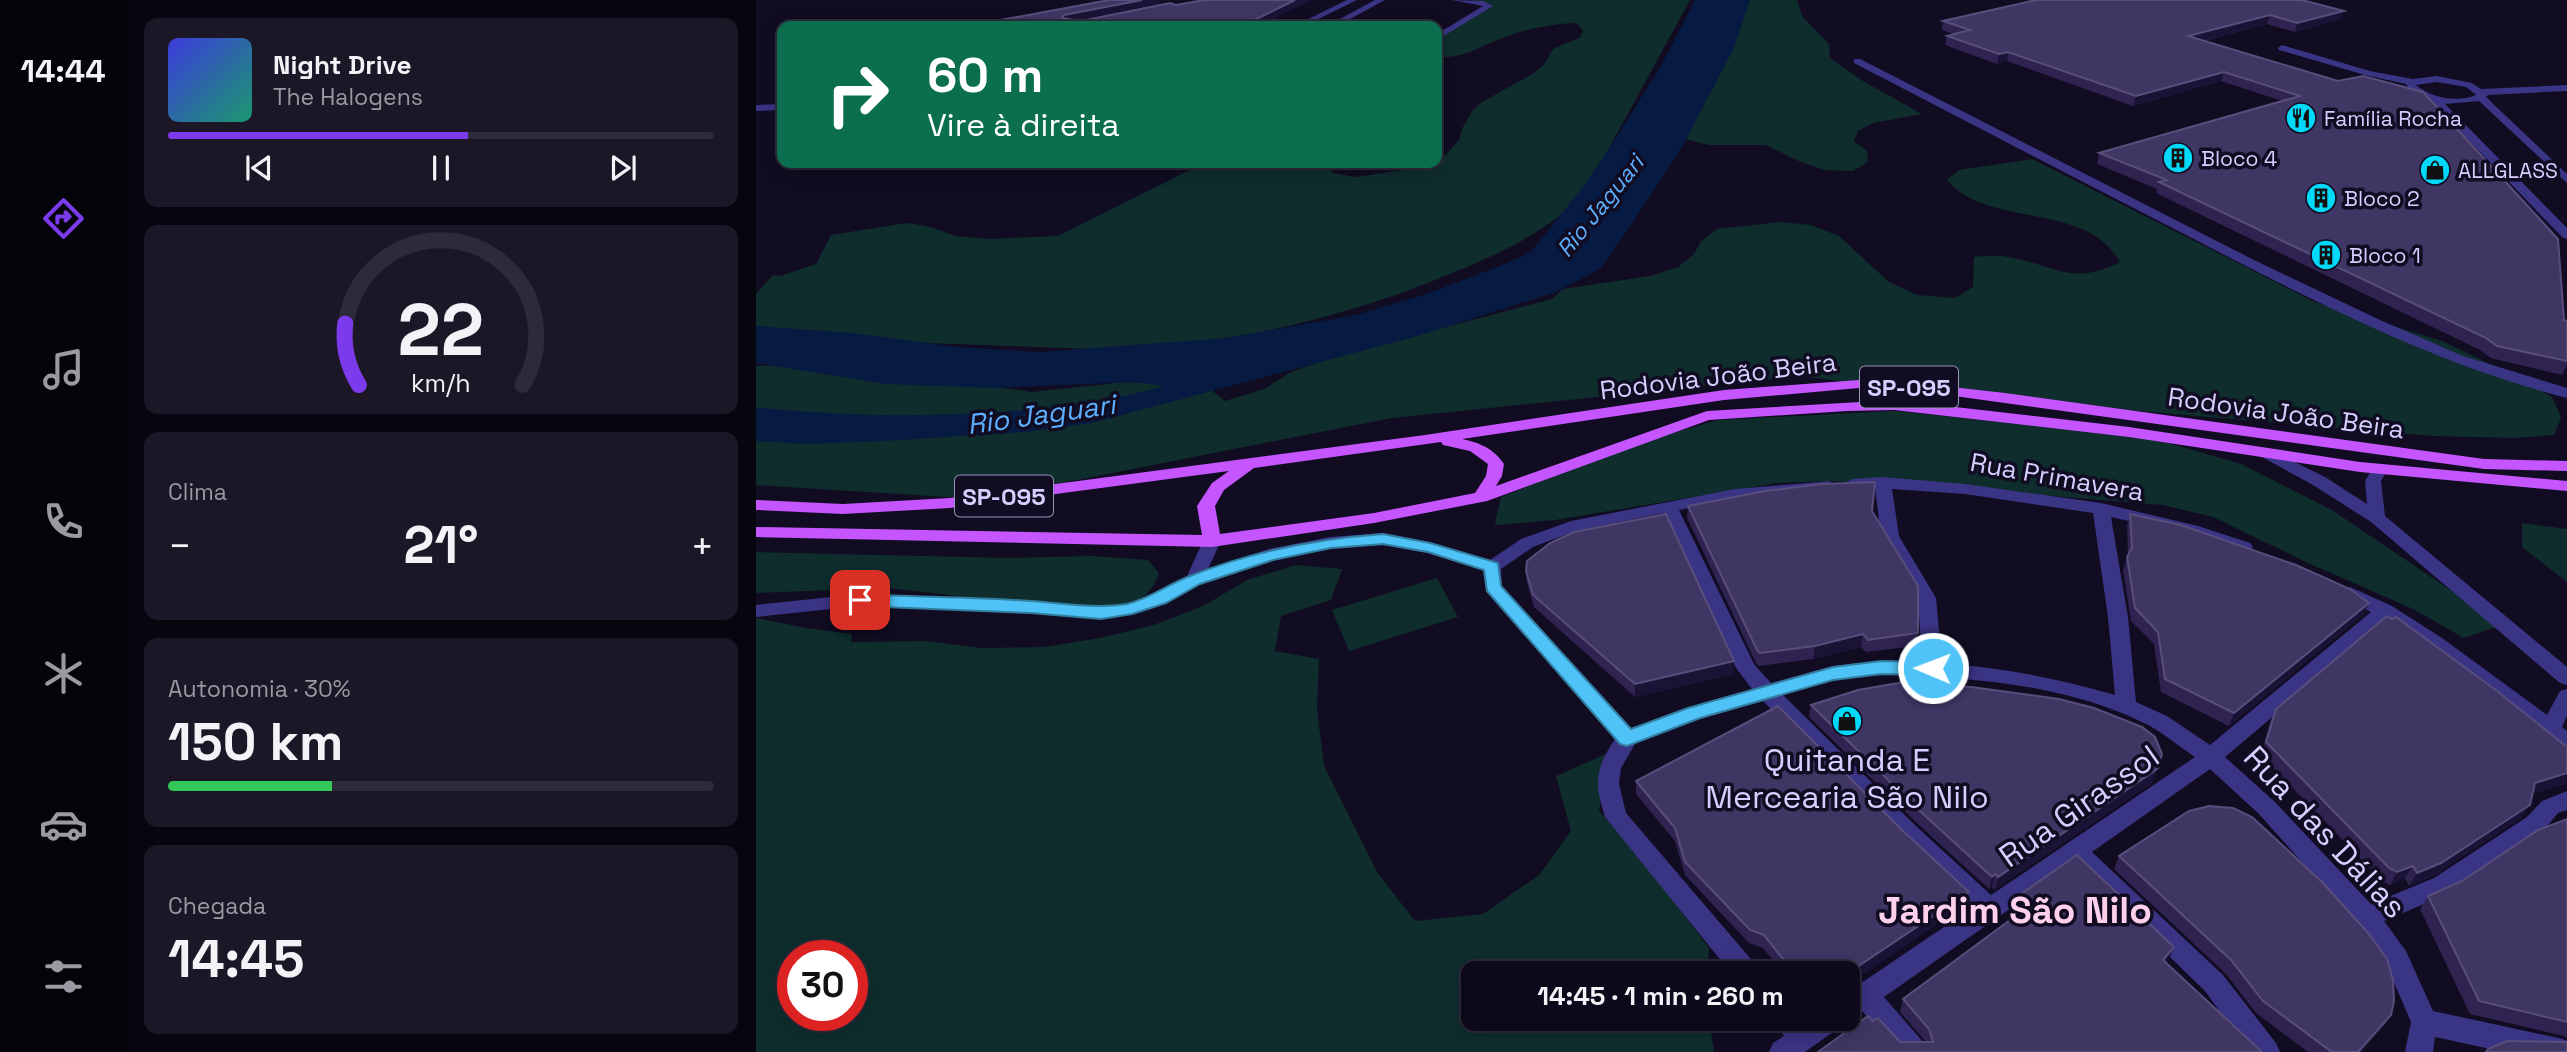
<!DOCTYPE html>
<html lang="pt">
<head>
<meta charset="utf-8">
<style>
  :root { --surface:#0d091a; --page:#1b1727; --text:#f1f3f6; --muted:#9a9aa2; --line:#2d2a39; --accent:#7c3aed }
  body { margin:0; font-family:"Space Grotesk",sans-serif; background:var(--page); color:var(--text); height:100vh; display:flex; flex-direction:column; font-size:26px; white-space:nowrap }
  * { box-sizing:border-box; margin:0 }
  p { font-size:23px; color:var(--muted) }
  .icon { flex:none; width:38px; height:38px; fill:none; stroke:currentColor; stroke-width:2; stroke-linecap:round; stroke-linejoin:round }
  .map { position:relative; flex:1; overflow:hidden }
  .panel { display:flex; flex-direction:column; gap:18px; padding:18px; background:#07050e; width:630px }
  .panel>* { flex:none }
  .hud { position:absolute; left:21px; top:21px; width:665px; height:147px; border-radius:14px; box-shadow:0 4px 18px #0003,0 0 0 2px var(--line); background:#0b6e4f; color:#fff; overflow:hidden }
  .speed { position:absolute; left:21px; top:940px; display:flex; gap:14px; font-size:35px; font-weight:700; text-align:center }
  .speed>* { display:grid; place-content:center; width:91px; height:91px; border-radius:50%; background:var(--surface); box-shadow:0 4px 18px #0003,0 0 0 2px var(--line); line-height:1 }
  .speed .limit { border:10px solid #d22; background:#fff; color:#111 }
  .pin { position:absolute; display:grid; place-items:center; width:60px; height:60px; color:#fff; margin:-30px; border-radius:14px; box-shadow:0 4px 10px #0006 }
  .me { position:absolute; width:77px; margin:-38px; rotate:271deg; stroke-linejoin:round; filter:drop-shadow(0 0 5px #0008) }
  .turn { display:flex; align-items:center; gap:24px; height:147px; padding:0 35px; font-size:32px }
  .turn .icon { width:91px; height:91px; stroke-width:2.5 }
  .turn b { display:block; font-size:49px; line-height:60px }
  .big { font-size:52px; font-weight:800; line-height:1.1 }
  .panel .widget { flex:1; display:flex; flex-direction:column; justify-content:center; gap:10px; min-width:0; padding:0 24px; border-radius:14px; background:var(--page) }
  .panel .dial { align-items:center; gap:0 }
  .dial svg { height:182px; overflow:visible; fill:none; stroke:var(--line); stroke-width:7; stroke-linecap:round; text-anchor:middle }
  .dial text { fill:var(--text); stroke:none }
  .song { display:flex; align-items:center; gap:21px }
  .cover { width:84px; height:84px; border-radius:10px; background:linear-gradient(135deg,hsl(240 70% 55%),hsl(160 70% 35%)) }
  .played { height:7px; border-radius:4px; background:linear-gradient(90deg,var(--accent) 55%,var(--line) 55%) }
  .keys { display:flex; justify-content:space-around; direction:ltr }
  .heat { display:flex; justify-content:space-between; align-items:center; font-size:38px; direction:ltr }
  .charge { height:10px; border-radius:5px; background:linear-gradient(90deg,#34c759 30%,var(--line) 0) }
  .trip { position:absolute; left:705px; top:961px; width:399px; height:70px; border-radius:14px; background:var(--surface); box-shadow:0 4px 18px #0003,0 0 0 2px var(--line); font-weight:800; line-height:70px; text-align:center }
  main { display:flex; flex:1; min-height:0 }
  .tabs { display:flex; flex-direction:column; width:126px; justify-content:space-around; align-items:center; background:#05040a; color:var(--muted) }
  .tabs .icon { width:49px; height:49px }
  .tabs .current { color:var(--accent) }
  .tabs b { font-size:32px; color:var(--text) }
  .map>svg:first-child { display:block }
  .green { fill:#0f2d2d; fill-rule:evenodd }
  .water { fill:#071a41 }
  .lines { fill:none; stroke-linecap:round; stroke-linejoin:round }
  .minor { fill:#3a3484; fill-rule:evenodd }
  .major { fill:#c455ff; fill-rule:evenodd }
  .wall { fill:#2f2451 }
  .shaded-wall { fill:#1b1336 }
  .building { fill:#403664; stroke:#584e7c; stroke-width:2 }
  .route { fill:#4fc3f7; stroke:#337fa1; stroke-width:2 }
  .labels { text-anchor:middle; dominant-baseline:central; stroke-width:7; stroke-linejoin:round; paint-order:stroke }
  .far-poi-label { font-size:21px; fill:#d5ceff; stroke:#110c22; text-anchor:start }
  .far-water-label { font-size:23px; font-style:italic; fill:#5cafff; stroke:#110c22 }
  .shield { fill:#110c22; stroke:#9a94bd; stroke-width:2 }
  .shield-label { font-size:24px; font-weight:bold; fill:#d5ceff }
  .street-label { font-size:26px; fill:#d5ceff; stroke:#110c22 }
  .water-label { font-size:28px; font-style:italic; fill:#5cafff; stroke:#110c22 }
  .near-poi-label { font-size:32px; fill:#d5ceff; stroke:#110c22 }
  .near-street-label { font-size:32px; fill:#d5ceff; stroke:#110c22 }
  .near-quarter-label { font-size:37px; font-weight:bold; fill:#ffd0ec; stroke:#110c22 }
</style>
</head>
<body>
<main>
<nav class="tabs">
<b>14:44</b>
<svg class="icon current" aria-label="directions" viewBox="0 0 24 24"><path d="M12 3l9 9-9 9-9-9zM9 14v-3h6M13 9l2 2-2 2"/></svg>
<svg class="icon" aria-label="music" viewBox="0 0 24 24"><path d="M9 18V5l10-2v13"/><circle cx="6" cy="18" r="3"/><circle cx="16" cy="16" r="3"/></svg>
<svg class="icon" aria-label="phone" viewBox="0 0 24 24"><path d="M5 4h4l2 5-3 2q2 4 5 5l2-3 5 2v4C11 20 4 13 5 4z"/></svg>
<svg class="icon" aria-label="climate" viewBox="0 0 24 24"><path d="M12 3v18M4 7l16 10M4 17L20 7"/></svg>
<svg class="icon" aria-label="car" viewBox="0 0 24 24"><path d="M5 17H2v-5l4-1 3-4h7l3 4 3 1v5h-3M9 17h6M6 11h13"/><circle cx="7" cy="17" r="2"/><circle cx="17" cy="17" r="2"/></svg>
<svg class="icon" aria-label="filters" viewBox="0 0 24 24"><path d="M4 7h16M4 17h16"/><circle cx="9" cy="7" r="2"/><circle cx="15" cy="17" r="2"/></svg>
</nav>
<section class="panel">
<div class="widget">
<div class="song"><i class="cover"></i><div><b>Night Drive</b><p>The Halogens</p></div></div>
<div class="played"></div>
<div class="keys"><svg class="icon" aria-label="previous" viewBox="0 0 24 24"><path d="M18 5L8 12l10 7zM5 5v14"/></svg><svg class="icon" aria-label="pause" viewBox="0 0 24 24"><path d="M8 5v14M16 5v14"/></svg><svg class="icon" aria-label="next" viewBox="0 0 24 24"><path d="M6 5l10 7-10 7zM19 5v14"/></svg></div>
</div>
<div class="widget dial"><svg viewBox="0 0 100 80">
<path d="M14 69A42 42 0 1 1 86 69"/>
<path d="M14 69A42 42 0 0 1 8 42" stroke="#7c3aed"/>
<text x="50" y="56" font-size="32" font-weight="700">22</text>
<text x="50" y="72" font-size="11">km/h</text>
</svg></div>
<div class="widget"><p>Clima</p>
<div class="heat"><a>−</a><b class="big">21°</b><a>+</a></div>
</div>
<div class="widget"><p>Autonomia · 30%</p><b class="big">150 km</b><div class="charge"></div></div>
<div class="widget"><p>Chegada</p><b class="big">14:45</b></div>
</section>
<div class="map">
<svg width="1811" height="1052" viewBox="0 0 1811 1052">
  <rect width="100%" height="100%" fill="#110c22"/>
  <g class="green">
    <path d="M715,0H934L827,196C791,231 745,253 699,272C595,316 481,343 368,350L0,337V294L17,275L24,276L60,264L75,235L151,223L175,227L199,236L233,239L302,236L448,163H569L577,173L600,177L661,168L684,161L703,140L706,129L717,110L726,102L778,73L789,63L797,49L825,37L827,30L820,23C794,24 768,29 744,39C718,49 710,58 681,57V37L731,6Z"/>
    <path d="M984,0H1041L1046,16L1073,44L1074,58L1107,81L1166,114L1117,123L1102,131L1098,141L1111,151L1112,162L1097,171L1068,170L1045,162L1010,145H953L929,139Z"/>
    <path d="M1276,159L1559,302L1686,341L1757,375L1796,397L1805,417L1798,435L1758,438L1677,436L1168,393L1046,376L636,418L224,499L0,485V366L67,363L276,392L370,382L449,385L469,401L508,389L535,372L576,357L796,299L807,289L894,276L922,267L938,254L945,241L961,229L1025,222L1055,225L1083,236L1133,282L1161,295L1199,298L1217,287L1218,257C1229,256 1241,255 1252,257C1300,265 1314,287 1364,262C1329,200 1232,229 1191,180L1203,170Z"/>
    <path d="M1139,411L1395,438L1485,464L1576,510L1746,625L1708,638L1657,609L1552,563L1457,517L1407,505L1164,485L1072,481L1021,483L799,520L741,525L739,523L745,497L883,443L962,420Z"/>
    <path d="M1766,523L1811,529V582L1766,547Z"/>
    <path d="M0,552L253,558L337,556L392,560L403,573C393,603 371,606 343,612L131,588L0,593Z"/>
    <path d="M540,565L586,569L575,600L525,616L519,651L563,659L561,710L568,766L621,872L659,921L727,914L783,875L815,831L800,776L852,753L843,811L876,847L953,948L952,973H718V1018L953,1019L958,1052H0V618L50,628L96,634L95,642L171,641L226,648L288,647L344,638L398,625L449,605L491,580ZM37,956H96V1015H37Z"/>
    <path d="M681,578L702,617L593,651L576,610Z"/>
  </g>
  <path class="water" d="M939,0H994L978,48L925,149L874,227L844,269L800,292L662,336L336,423L269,432L128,441L50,444L0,441V407C125,421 288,419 409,386L377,382L240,388L130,384L0,363V326L96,333L201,347L284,352L470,338L600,315L667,295L744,266L775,252L830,183L856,144L905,66Z"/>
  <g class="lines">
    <g class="minor">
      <path d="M591,0H601L548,26H538Z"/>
      <path d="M619,0H629L581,26H571Z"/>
      <path d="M696,0L727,1L737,6L681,40V34L727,6Z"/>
      <path d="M1526,45L1614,71L1657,79L1681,76L1716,83L1725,89L1811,85V91L1732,95L1730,97L1811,174V183L1723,101L1689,104L1811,228V239L1807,238L1675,101L1656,93L1650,84L1609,75L1523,50L1522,48ZM1681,82L1710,87L1720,95C1702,103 1675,98 1660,85Z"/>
      <path d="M1098,59H1104L1496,259L1624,320L1707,356L1811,388V398C1678,364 1553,299 1432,236C1320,178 1209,121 1098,63Z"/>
      <path d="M26,104V110L0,111V105Z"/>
      <path d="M1510,448L1569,477L1611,504L1609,481L1618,466H1630L1632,469L1625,481L1629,516L1811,667V685L1804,683L1615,522L1557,485L1504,456L1502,453L1504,450Z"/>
      <path d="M1127,477L1209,484L1345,503L1442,526L1494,543L1497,547L1494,551L1488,553L1430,534L1355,517L1372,617L1380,702L1411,716L1454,745L1615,612L1587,597L1585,593L1587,589L1594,587L1636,606L1686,638L1791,715L1804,691L1811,689V716L1806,727L1811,731V751L1803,749L1700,666L1630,621L1469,757L1519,802L1615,904L1678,878L1771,817L1786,801L1811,791V810L1802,813L1787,831L1696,892L1628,921L1650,951L1677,1011L1807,1039L1811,1041V1052H1748L1679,1037L1677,1052H1649L1655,1022L1631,966L1602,925L1503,814L1454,769L1336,852L1467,975L1520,1043L1524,1052H1493L1449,991L1318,864L1128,997L1168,1043L1172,1052H1141L1107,1012L1092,1019L1090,1018L1092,992L1216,908L1145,841L1007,701L944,719L879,744L865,768L863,784L870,813L1000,965L1004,973H975L849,817C838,783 839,769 859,739L730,591L727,570L671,553L627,545L574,549L516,560L445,584L411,603L383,613L345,619L275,613L104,606L0,617V605L104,594L275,601L345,607L374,603L397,595L431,576L447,541L456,535L465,541L452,569L513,549L574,537L627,533L674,542L734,560L765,539L815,521L979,489L1074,481L1076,485L1074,489L1068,490L979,499L923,510L998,664L1015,683L1077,666L1125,661L1166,662L1162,598L1125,536L1119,488L1096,489L1088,484L1096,479ZM1136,489L1209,494L1337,513L1352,617L1359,695C1302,678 1246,668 1186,663L1180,598L1143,536ZM907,513L980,668L996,689L931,708L875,728L746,586L745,569L777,547L819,531ZM1125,675C1215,677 1313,684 1394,726C1410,735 1424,747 1439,757L1235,895L1161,827L1027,695L1077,680Z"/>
      <path d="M1017,1018H1047L1049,1021L1052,1018H1088L1084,1027L1049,1052H1013L1017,1043L1028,1036Z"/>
    </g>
    <path class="major" d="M1103,380L1169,384L1249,393L1728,459L1811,461V471L1728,469L1249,403L1169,392L1103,388L968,400L706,439C724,443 737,448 748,464L746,476L740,486L951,411L1138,400L1373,427L1604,462L1811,481V491L1604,472L1373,437L1138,410L1091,411L953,420L731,501L618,523L456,547L0,537V527L446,535L441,506L456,483L473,471L194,508L87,514L0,510V500L87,504L194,498L669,435L968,390ZM685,442L687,445L714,451L732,464L730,476L719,493L618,513L464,534L459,506L468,490L498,468Z"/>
  </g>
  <g class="wall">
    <path d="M1280,0L1585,19L1539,32L1511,24L1448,41L1582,81L1808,320L1811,321V365L1806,375L1735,358L1724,350L1400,193L1401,189L1341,164L1343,153L1526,101L1465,81L1377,106L1251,61L1241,64L1189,45L1191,36L1197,34L1186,30L1187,21Z"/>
    <path d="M932,506L1116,511L1162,633L1160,646L1110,652L1105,647L1057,659L1003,666L1000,663L931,518Z"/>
    <path d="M1374,514L1613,603L1607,615L1473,726L1405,692L1398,644L1375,621L1367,570L1372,555L1371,526Z"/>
    <path d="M770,571L978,674L879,697L778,607L771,583Z"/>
    <path d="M1055,705L1397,781L1393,785L1238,890L1236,887L1233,889L1163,825L1053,717Z"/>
    <path d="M1520,709L1811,783L1776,794L1765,818L1677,876L1653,886L1649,878L1634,885L1626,881L1505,755L1514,722Z"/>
    <path d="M880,781L1209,905L1092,984V973H1027L1007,948L993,943L929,875L919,841L880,794Z"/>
    <path d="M1811,819V1039L1808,1036L1714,1014L1664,909L1672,896L1706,881Z"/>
    <path d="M1363,856L1635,1015L1627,1027L1605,1052H1552L1500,1013L1469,973L1358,869Z"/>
    <path d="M1262,896L1413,959L1410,963L1506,1052H1062L1117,1021L1144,1042H1170L1144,1012L1147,999L1263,913L1259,909Z"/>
  </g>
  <g class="shaded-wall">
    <path d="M386,0H403L404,4L310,23L306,18L308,15Z"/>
    <path d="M539,0H556L504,26H486Z"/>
    <path d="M1588,11L1585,19L1539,32L1541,23Z"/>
    <path d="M1514,15L1511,24L1430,45L1432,36Z"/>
    <path d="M1252,52L1251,61L1241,64L1243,54Z"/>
    <path d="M1468,72L1465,81L1377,106L1380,96Z"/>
    <path d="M1613,603L1607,615L1473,726L1478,713Z"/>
    <path d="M1107,634L1105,647L1057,659L1059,646Z"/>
    <path d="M978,661V674L879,697V684Z"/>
    <path d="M1402,768L1397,781L1393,785L1238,890L1242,877Z"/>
    <path d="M1811,773V783L1770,796L1779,783Z"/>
    <path d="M1774,805L1765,818L1677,876L1653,886L1661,873Z"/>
    <path d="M1657,866L1649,878L1634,885L1641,872Z"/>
    <path d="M1240,874L1236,887L1233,889L1236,877Z"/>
    <path d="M1213,892L1209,905L1092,984V973Z"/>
    <path d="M1418,947L1413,959L1401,973L1407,960Z"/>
    <path d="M1635,1015L1627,1027L1605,1052H1602Z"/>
  </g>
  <g class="building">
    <path d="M353,0H386L308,15L306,18L325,21L414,3L420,5L448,0H539L486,26H184H212Z"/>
    <path d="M1280,0H1546L1588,11L1541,23L1514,15L1432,36L1582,81L1607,76L1667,92L1802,239L1808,320L1811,321V361L1741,346L1730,338L1403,182L1411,180L1343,153L1544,96L1468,72L1380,96L1252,52L1243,54L1191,36L1214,30L1187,21Z"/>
    <path d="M1119,482L1116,511L1162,586V633L1112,640L1107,634L1059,646L1004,653L1001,650L932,506L1009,491L1066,484Z"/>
    <path d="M910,514L978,661L879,684L777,595L770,571L771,561L794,543L818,532Z"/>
    <path d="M1374,514L1425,525L1540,565L1594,589L1613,603L1478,713L1409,679L1402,632L1379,608L1371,557L1376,548Z"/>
    <path d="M1631,616L1636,619L1640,617L1741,691L1811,747V773L1779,783L1774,805L1685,863L1661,873L1657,866L1641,872L1633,868L1510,742L1520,709Z"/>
    <path d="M1148,682L1215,687L1303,699L1338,708L1386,727L1399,737L1406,754L1402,768L1397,772L1242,877L1240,874L1236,877L1165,812L1055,705L1102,690Z"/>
    <path d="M1022,706L1146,830L1213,892L1092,973H1038L1008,935L994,930L929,862L919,828L880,781Z"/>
    <path d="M1453,806L1477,808L1496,817L1567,883L1613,934L1631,959L1637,980L1638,1001L1635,1015L1602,1052H1576L1507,1001L1475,960L1363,856L1433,811Z"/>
    <path d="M1811,819V1022L1723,1001L1672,896L1706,881L1782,830Z"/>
    <path d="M1321,855L1418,947L1407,960L1506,1052H1062L1112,1016L1117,1021L1122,1018L1144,1042H1177L1173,1029L1147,999L1273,906L1262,896Z"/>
    <path d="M1752,1041L1811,1042V1052H1730L1732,1049Z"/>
  </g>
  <path class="route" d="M627,534L674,543L742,563L745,586L875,729L932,708L1077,667L1125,661L1177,662L1183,664L1186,668L1183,673L1177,675L1125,674L1077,680L944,718L871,746L864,744L731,591L728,570L672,552L627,544L575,548L517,560L444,584L410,603L376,614L345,619L275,613L104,606L95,600L104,594C161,597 218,597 275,601C307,603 338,609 371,604C394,599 412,584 434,576C496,551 560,539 627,534Z"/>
  <defs>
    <g id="restaurant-disc" transform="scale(1.575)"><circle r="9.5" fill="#00d9f9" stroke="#110c22"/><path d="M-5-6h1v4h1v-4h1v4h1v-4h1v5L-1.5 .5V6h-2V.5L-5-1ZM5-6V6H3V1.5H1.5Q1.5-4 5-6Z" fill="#111"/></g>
    <g id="building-disc" transform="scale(1.575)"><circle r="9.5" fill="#00d9f9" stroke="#110c22"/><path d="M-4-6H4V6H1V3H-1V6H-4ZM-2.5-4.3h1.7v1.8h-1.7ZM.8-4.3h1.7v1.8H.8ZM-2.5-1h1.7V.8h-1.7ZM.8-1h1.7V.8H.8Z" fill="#111"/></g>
    <g id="shop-disc" transform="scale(1.575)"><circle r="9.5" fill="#00d9f9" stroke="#110c22"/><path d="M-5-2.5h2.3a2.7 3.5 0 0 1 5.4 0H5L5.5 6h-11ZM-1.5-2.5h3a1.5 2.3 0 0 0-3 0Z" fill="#111"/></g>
  </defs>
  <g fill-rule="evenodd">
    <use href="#restaurant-disc" x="1545" y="118"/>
    <use href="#building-disc" x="1422" y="158"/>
    <use href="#shop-disc" x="1679" y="170"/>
    <use href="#building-disc" x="1565" y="198"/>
    <use href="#building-disc" x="1570" y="255"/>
    <use href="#shop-disc" x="1091" y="721"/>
  </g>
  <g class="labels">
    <g class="far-poi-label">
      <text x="1568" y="118">Família Rocha</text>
      <text x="1445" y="158">Bloco 4</text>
      <text x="1702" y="170">ALLGLASS</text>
      <text x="1588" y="198">Bloco 2</text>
      <text x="1593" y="255">Bloco 1</text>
    </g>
    <g class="far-water-label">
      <text transform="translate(844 206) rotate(-51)">Rio Jaguari</text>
    </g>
    <g class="shield">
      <rect x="1104" y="366.5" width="98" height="41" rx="5"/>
      <rect x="199" y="475.5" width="98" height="41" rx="5"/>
    </g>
    <g class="shield-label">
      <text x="1153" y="387">SP-095</text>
      <text x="248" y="496">SP-095</text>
    </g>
    <g class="street-label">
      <text transform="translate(962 376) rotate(-7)">Rodovia João Beira</text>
      <text transform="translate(1530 413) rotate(8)">Rodovia João Beira</text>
      <text transform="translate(1301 477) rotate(10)">Rua Primavera</text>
    </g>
    <g class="water-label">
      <text transform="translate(285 414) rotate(-8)">Rio Jaguari</text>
    </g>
    <g class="near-poi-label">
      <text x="1091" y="760">Quitanda E<tspan x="1091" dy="37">Mercearia São Nilo</tspan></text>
    </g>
    <g class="near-street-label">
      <text transform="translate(1323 806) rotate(-35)">Rua Girassol</text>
      <text transform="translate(1569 832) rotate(47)">Rua das Dálias</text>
    </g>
    <g class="near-quarter-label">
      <text x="1259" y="910">Jardim São Nilo</text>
    </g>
  </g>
</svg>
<div class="speed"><div class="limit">30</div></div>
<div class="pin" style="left:104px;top:600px;background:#d93025"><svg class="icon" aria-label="arrive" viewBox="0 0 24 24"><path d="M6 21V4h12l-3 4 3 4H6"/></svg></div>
<svg class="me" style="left:1177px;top:668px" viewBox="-20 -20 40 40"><circle r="17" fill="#4fc3f7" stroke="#fff" stroke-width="3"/><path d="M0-11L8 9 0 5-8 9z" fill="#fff"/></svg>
<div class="trip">14:45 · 1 min · 260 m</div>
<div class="hud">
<div class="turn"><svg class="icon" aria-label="right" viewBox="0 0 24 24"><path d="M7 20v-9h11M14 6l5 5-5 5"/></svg><div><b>60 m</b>Vire à direita</div></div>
</div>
</div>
</main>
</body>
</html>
